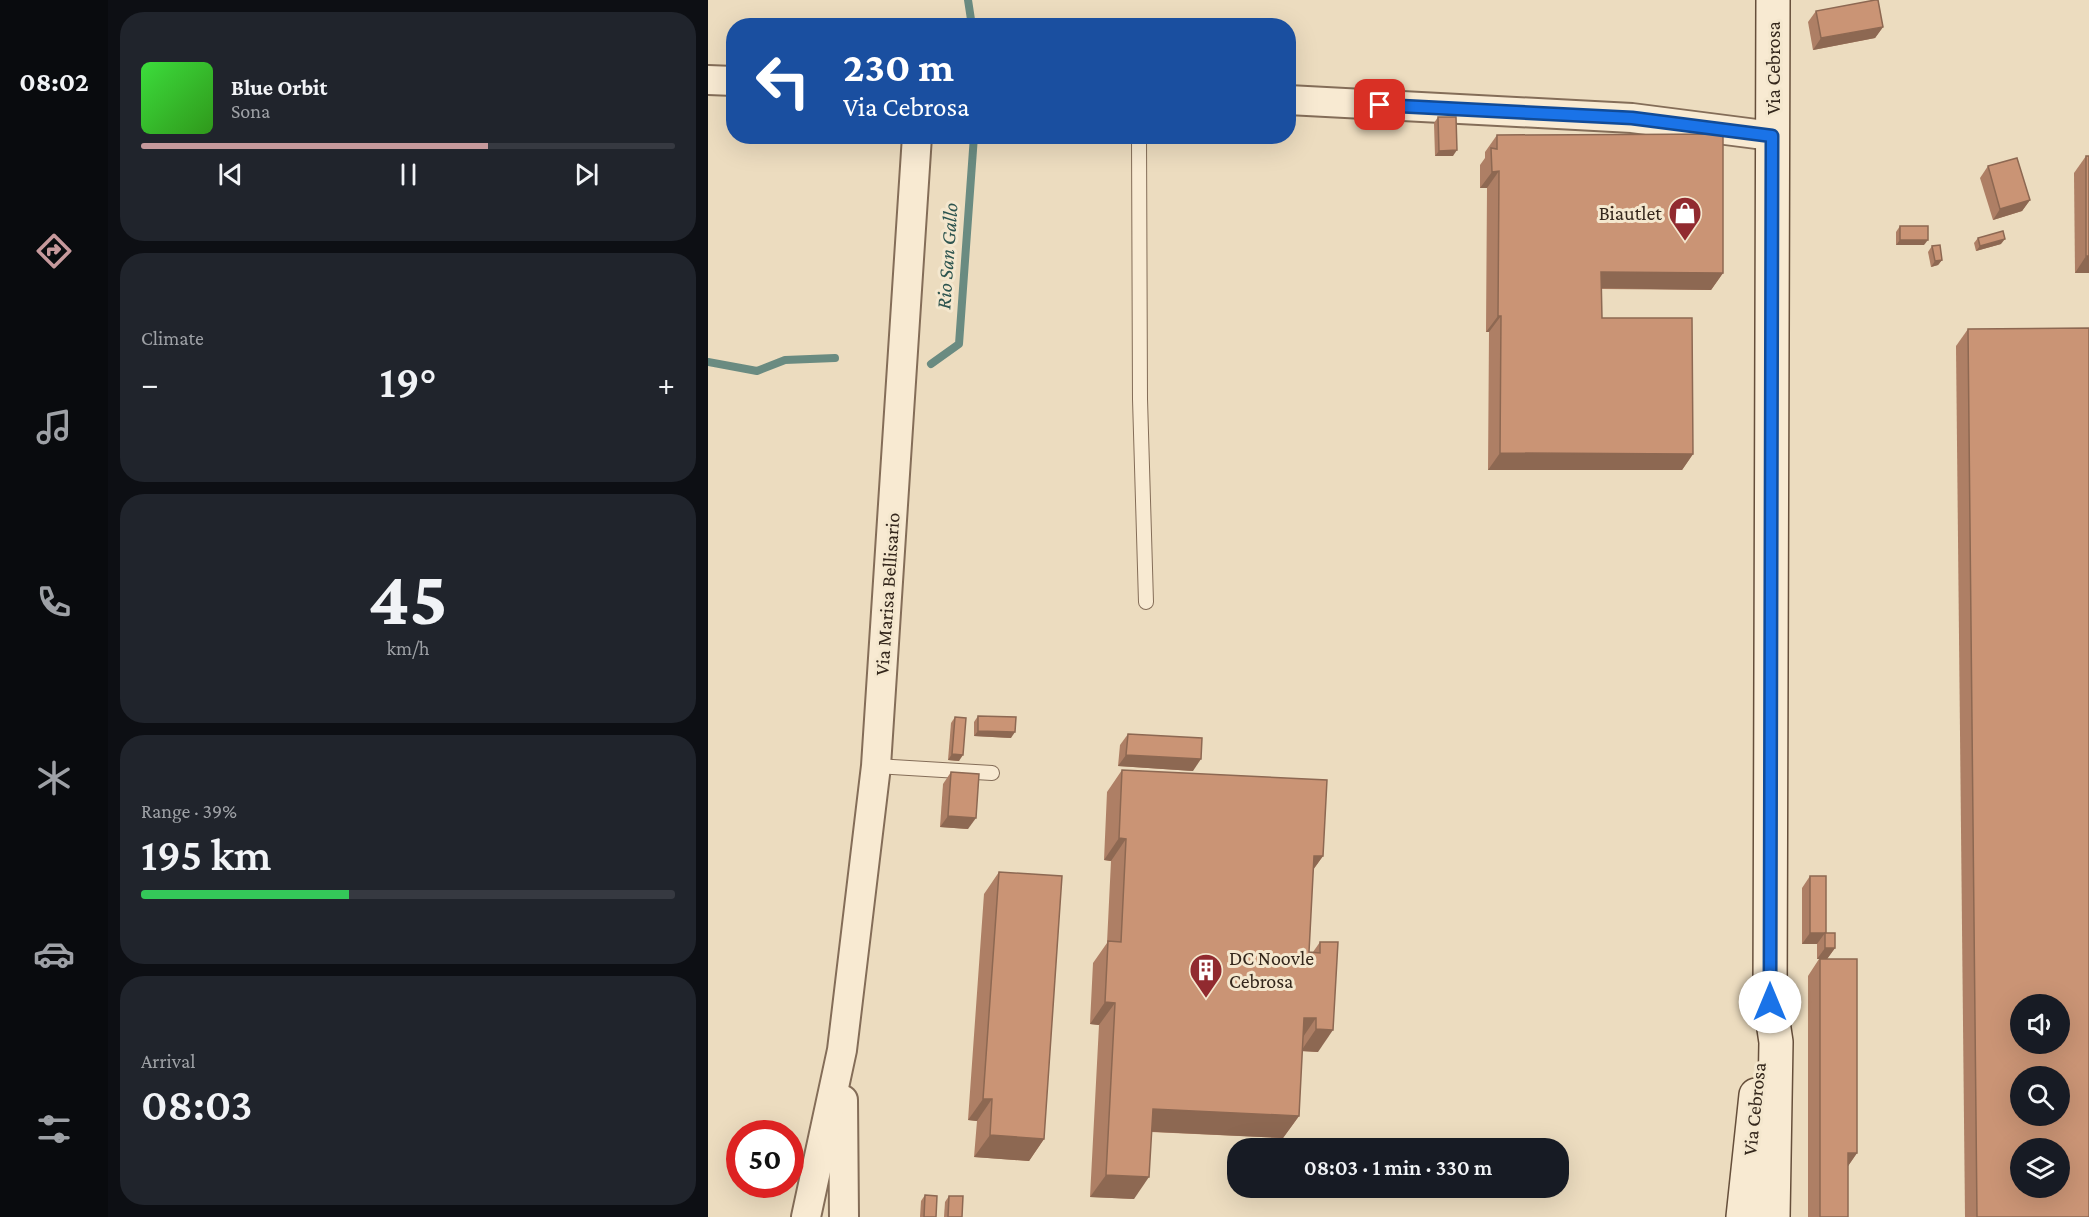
<!DOCTYPE html>
<html lang="en">
<head>
<meta charset="utf-8">
<style>
  :root { --surface:#171b24; --page:#20242c; --text:#f1f3f6; --muted:#9ea1a6; --line:#363941; --accent:#c6999c }
  body { margin:0; font-family:"Crimson Pro",serif; background:var(--page); color:var(--text); height:100vh; display:flex; flex-direction:column; font-size:22px; white-space:nowrap }
  * { box-sizing:border-box; margin:0 }
  p { font-size:20px; color:var(--muted) }
  .icon { flex:none; width:33px; height:33px; fill:none; stroke:currentColor; stroke-width:2; stroke-linecap:round; stroke-linejoin:round }
  .map { position:relative; flex:1; overflow:hidden }
  .side { display:flex; flex-direction:column; gap:12px; padding:12px; background:#0d0f14; width:600px }
  .side>* { flex:none }
  .banner { position:absolute; left:18px; top:18px; width:570px; height:126px; border-radius:24px; box-shadow:0 6px 24px #0002; background:#1a4fa0; color:#fff; overflow:hidden }
  .tools { position:absolute; left:1302px; top:994px; display:grid; gap:12px }
  .tools a { display:grid; place-items:center; width:60px; height:60px; border-radius:50%; background:var(--surface); box-shadow:0 6px 24px #0002; font-size:30px }
  .speed { position:absolute; left:18px; top:1120px; display:flex; gap:12px; font-size:30px; font-weight:700; text-align:center }
  .speed>* { display:grid; place-content:center; width:78px; height:78px; border-radius:50%; background:var(--surface); box-shadow:0 6px 24px #0002; line-height:1 }
  .speed .limit { border:9px solid #d22; background:#fff; color:#111 }
  .pin { position:absolute; display:grid; place-items:center; width:51px; height:51px; color:#fff; margin:-26px; border-radius:12px; box-shadow:0 3px 9px #0006 }
  .me { position:absolute; width:66px; margin:-33px; rotate:0deg; stroke-linejoin:round; filter:drop-shadow(0 0 4px #0008) }
  .turn { display:flex; align-items:center; gap:21px; height:126px; padding:0 18px; font-size:27px }
  .turn .icon { width:78px; height:78px; stroke-width:2.5 }
  .turn b { display:block; font-size:42px; line-height:51px }
  .big { font-size:45px; font-weight:600; line-height:1.1 }
  .side .widget { flex:1; display:flex; flex-direction:column; justify-content:center; gap:9px; min-width:0; padding:0 21px; border-radius:24px; background:var(--page) }
  .side .dial { align-items:center; gap:0 }
  .dial b { font-size:78px; line-height:1 }
  .song { display:flex; align-items:center; gap:18px }
  .cover { width:72px; height:72px; border-radius:9px; background:linear-gradient(135deg,hsl(120 70% 55%),hsl(110 70% 35%)) }
  .played { height:6px; border-radius:3px; background:linear-gradient(90deg,var(--accent) 65%,var(--line) 65%) }
  .keys { display:flex; justify-content:space-around; direction:ltr }
  .heat { display:flex; justify-content:space-between; align-items:center; font-size:33px; direction:ltr }
  .charge { height:9px; border-radius:4px; background:linear-gradient(90deg,#34c759 39%,var(--line) 0) }
  .trip { position:absolute; left:519px; top:1138px; width:342px; height:60px; border-radius:24px; background:var(--surface); box-shadow:0 6px 24px #0002; font-weight:600; line-height:60px; text-align:center }
  main { display:flex; flex:1; min-height:0 }
  .tabs { display:flex; flex-direction:column; width:108px; justify-content:space-around; align-items:center; background:#090b0e; color:var(--muted) }
  .tabs .icon { width:42px; height:42px }
  .tabs .current { color:var(--accent) }
  .tabs b { font-size:27px; color:var(--text) }
  .map>svg:first-child { display:block }
  .lines { fill:none; stroke-linecap:round; stroke-linejoin:round }
  .stream { stroke:#6a8b81; stroke-width:8 }
  .lane-casing { stroke:#846d58; stroke-width:16 }
  .street-casing { stroke:#846d58; stroke-width:32 }
  .secondary-casing { stroke:#664f3b; stroke-width:36 }
  .lane { stroke:#f8ead2; stroke-width:14 }
  .street { stroke:#f8ead2; stroke-width:28 }
  .secondary { stroke:#f8ead2; stroke-width:33 }
  .wall { fill:#ae7f65 }
  .shaded-wall { fill:#8d6852 }
  .building { fill:#ca9475; stroke:#8d6852; stroke-width:1.5; fill-rule:evenodd }
  .route-casing { stroke:#114b97; stroke-width:15 }
  .route { stroke:#1a73e8; stroke-width:10 }
  .labels { text-anchor:middle; dominant-baseline:central; stroke-width:6; stroke-linejoin:round; paint-order:stroke }
  .street-label { font-size:20px; fill:#34271c; stroke:#f4e7ce }
  .poi-label { font-size:20px; fill:#34271c; stroke:#f4e7ce; text-anchor:end }
  .water-label { font-size:21px; font-style:italic; fill:#2c544f; stroke:#f4e7ce }
</style>
</head>
<body>
<main>
<nav class="tabs">
<b>08:02</b>
<svg class="icon current" aria-label="directions" viewBox="0 0 24 24"><path d="M12 3l9 9-9 9-9-9zM9 14v-3h6M13 9l2 2-2 2"/></svg>
<svg class="icon" aria-label="music" viewBox="0 0 24 24"><path d="M9 18V5l10-2v13"/><circle cx="6" cy="18" r="3"/><circle cx="16" cy="16" r="3"/></svg>
<svg class="icon" aria-label="phone" viewBox="0 0 24 24"><path d="M5 4h4l2 5-3 2q2 4 5 5l2-3 5 2v4C11 20 4 13 5 4z"/></svg>
<svg class="icon" aria-label="climate" viewBox="0 0 24 24"><path d="M12 3v18M4 7l16 10M4 17L20 7"/></svg>
<svg class="icon" aria-label="car" viewBox="0 0 24 24"><path d="M5 17H2v-5l4-1 3-4h7l3 4 3 1v5h-3M9 17h6M6 11h13"/><circle cx="7" cy="17" r="2"/><circle cx="17" cy="17" r="2"/></svg>
<svg class="icon" aria-label="filters" viewBox="0 0 24 24"><path d="M4 7h16M4 17h16"/><circle cx="9" cy="7" r="2"/><circle cx="15" cy="17" r="2"/></svg>
</nav>
<section class="side">
<div class="widget">
<div class="song"><i class="cover"></i><div><b>Blue Orbit</b><p>Sona</p></div></div>
<div class="played"></div>
<div class="keys"><svg class="icon" aria-label="previous" viewBox="0 0 24 24"><path d="M18 5L8 12l10 7zM5 5v14"/></svg><svg class="icon" aria-label="pause" viewBox="0 0 24 24"><path d="M8 5v14M16 5v14"/></svg><svg class="icon" aria-label="next" viewBox="0 0 24 24"><path d="M6 5l10 7-10 7zM19 5v14"/></svg></div>
</div>
<div class="widget"><p>Climate</p>
<div class="heat"><a>−</a><b class="big">19°</b><a>+</a></div>
</div>
<div class="widget dial"><b>45</b><p>km/h</p></div>
<div class="widget"><p>Range · 39%</p><b class="big">195 km</b><div class="charge"></div></div>
<div class="widget"><p>Arrival</p><b class="big">08:03</b></div>
</section>
<div class="map">
<svg width="1381" height="1217" viewBox="0 0 1381 1217">
  <rect width="100%" height="100%" fill="#ecdcbf"/>
  <g class="lines">
    <g class="stream">
      <path d="M260,0L264,26"/>
      <path d="M0,362L49,371L77,360L127,358"/>
      <path d="M223,364L251,344L266,136"/>
    </g>
    <g class="lane-casing">
      <g id="lane">
        <path d="M431,136L432,399L438,602"/>
        <path d="M168,766L284,773"/>
      </g>
    </g>
    <g class="street-casing">
      <g id="street">
        <path d="M0,80L26,81"/>
        <path d="M580,100L924,118L1064,136"/>
        <path d="M135,1100L136,1217"/>
        <path d="M98,1217L134,1050L168,766L209,136"/>
      </g>
    </g>
    <g class="secondary-casing">
      <g id="secondary">
        <path d="M1035,1217L1048,1095"/>
        <path d="M1065,1217L1068,1042L1062,1002L1065,0"/>
      </g>
    </g>
    <use href="#lane" class="lane"/>
    <use href="#street" class="street"/>
    <use href="#secondary" class="secondary"/>
  </g>
  <g class="wall">
    <path d="M1108,11L1175,27L1167,38L1105,50L1100,22Z"/>
    <path d="M730,117L745,156H727L726,123Z"/>
    <path d="M789,135L1015,273L1003,290L894,289V318L985,454L974,470H780L781,332H778L779,188H772V165L777,158V152Z"/>
    <path d="M1378,156H1381V273H1367L1366,173Z"/>
    <path d="M1280,166L1322,200L1314,211L1285,220L1272,178Z"/>
    <path d="M1192,226L1216,245H1188V232Z"/>
    <path d="M1270,238L1293,244L1268,251L1266,243Z"/>
    <path d="M1224,246L1234,260L1230,265L1223,267L1220,252Z"/>
    <path d="M1260,329L1381,1217H1257L1248,346Z"/>
    <path d="M270,716L303,738L266,736V722Z"/>
    <path d="M247,717L251,761L240,760L243,723Z"/>
    <path d="M420,734L485,771L410,766L412,745Z"/>
    <path d="M414,770L615,856L605,870L601,952H605L612,942L610,1052L594,1051L591,1116L575,1138L443,1132L426,1199L382,1197L391,1025L382,1024L385,963L399,943L403,861L396,860L399,792Z"/>
    <path d="M243,772L260,829L232,827L235,784Z"/>
    <path d="M291,872L336,1139L321,1161L266,1157L269,1121L260,1120L276,894Z"/>
    <path d="M1102,876L1118,933L1127,948L1119,959L1149,1153L1140,1166V1217H1100V976L1111,959H1109V944H1094V888Z"/>
    <path d="M217,1195L228,1217H212L213,1201Z"/>
    <path d="M241,1196L254,1217H236L237,1202Z"/>
  </g>
  <g class="shaded-wall">
    <path d="M1175,27L1167,38L1105,50L1113,38Z"/>
    <path d="M749,150L745,156H727L731,151Z"/>
    <path d="M791,171L779,188H772L784,172Z"/>
    <path d="M1322,200L1314,211L1285,220L1292,209Z"/>
    <path d="M1297,239L1293,244L1268,251L1272,246Z"/>
    <path d="M1192,240H1220L1216,245H1188Z"/>
    <path d="M1378,256H1381V273H1367Z"/>
    <path d="M1234,260L1230,265L1223,267L1227,261Z"/>
    <path d="M893,272L1015,273L1003,290L882,288Z"/>
    <path d="M790,316H793L781,332H778Z"/>
    <path d="M792,453L985,454L974,470H780Z"/>
    <path d="M270,731L307,732L303,738L266,736Z"/>
    <path d="M244,754L255,755L251,761L240,760Z"/>
    <path d="M418,755L493,759L485,771L410,766Z"/>
    <path d="M240,816L268,818L260,829L232,827Z"/>
    <path d="M411,838L418,839L403,861L396,860Z"/>
    <path d="M606,856H615L599,878Z"/>
    <path d="M1102,933H1117L1109,944H1094Z"/>
    <path d="M1117,948H1127L1119,959H1109Z"/>
    <path d="M397,1002L407,1003L391,1025L382,1024Z"/>
    <path d="M596,1018H608L593,1040Z"/>
    <path d="M608,1029L625,1030L610,1052L593,1051Z"/>
    <path d="M275,1099H284L269,1121L260,1120Z"/>
    <path d="M445,1109L591,1116L575,1138L429,1131Z"/>
    <path d="M282,1135L336,1139L321,1161L266,1157Z"/>
    <path d="M1140,1153H1149L1138,1169Z"/>
    <path d="M398,1175L441,1177L426,1199L382,1197Z"/>
  </g>
  <g class="building">
    <path d="M1167,0H1170L1175,27L1113,38L1108,11Z"/>
    <path d="M730,117H748L749,150L731,151Z"/>
    <path d="M1015,134V273L893,272L894,318H984L985,454L792,453L793,316H790L791,171L784,172L783,148L789,149V135Z"/>
    <rect x="1378" y="156" width="3" height="100"/>
    <path d="M1309,158L1322,200L1292,209L1280,166Z"/>
    <rect x="1192" y="226" width="28" height="14"/>
    <path d="M1295,231L1297,239L1272,246L1270,238Z"/>
    <path d="M1232,245L1234,260L1227,261L1224,246Z"/>
    <path d="M1381,328V1217H1269L1260,329ZM1312,1005H1352V1044H1312ZM1312,1077H1352V1116H1312ZM1312,1149H1352V1188H1312Z"/>
    <path d="M270,716L308,717L307,732L270,731Z"/>
    <path d="M247,717L258,718L255,755L244,754Z"/>
    <path d="M420,734L494,738L493,759L418,755Z"/>
    <path d="M414,770L619,780L615,856H606L601,952L612,953V942H630L625,1030L608,1029V1018H596L591,1116L445,1109L441,1177L398,1175L407,1003L397,1002L400,941L413,942L418,839L411,838Z"/>
    <path d="M243,772L271,774L268,818L240,816Z"/>
    <path d="M291,872L354,876L336,1139L282,1135L284,1099H275Z"/>
    <rect x="1102" y="876" width="16" height="57"/>
    <rect x="1117" y="933" width="10" height="15"/>
    <path d="M1112,959H1149V1153H1140V1217H1112Z"/>
    <path d="M217,1195L229,1196L228,1217H216Z"/>
    <path d="M241,1196H255L254,1217H240Z"/>
  </g>
  <g class="lines">
    <g class="route-casing">
      <path id="route" d="M672,105L924,118L1064,136L1062,1002"/>
    </g>
    <use href="#route" class="route"/>
  </g>
  <defs>
    <g id="shop-pin" transform="scale(1.725)"><path d="M0 17L-7.5 6A9.5 9.5 0 1 1 7.5 6Z" fill="#912a2f" stroke="#f4e7ce"/><path d="M-5-2.5h2.3a2.7 3.5 0 0 1 5.4 0H5L5.5 6h-11ZM-1.5-2.5h3a1.5 2.3 0 0 0-3 0Z" fill="#fff"/></g>
    <g id="building-pin" transform="scale(1.725)"><path d="M0 17L-7.5 6A9.5 9.5 0 1 1 7.5 6Z" fill="#912a2f" stroke="#f4e7ce"/><path d="M-4-6H4V6H1V3H-1V6H-4ZM-2.5-4.3h1.7v1.8h-1.7ZM.8-4.3h1.7v1.8H.8ZM-2.5-1h1.7V.8h-1.7ZM.8-1h1.7V.8H.8Z" fill="#fff"/></g>
  </defs>
  <g fill-rule="evenodd">
    <use href="#shop-pin" x="977" y="213"/>
    <use href="#building-pin" x="498" y="970"/>
  </g>
  <g class="labels">
    <g class="street-label">
      <text transform="translate(1065 68) rotate(-90)">Via Cebrosa</text>
      <text transform="translate(179 594) rotate(-86)">Via Marisa Bellisario</text>
      <text transform="translate(1046 1109) rotate(-84)">Via Cebrosa</text>
    </g>
    <g class="poi-label">
      <text x="954" y="213">Biautlet</text>
      <text x="521" y="958" text-anchor="start">DC Noovle<tspan x="521" dy="23">Cebrosa</tspan></text>
    </g>
    <g class="water-label">
      <text transform="translate(239 256) rotate(-86)">Rio San Gallo</text>
    </g>
  </g>
</svg>
<div class="tools">
<a><svg class="icon" aria-label="sound" viewBox="0 0 24 24"><path d="M4 9h4l5-4v14l-5-4H4zM17 9q2 3 0 6"/></svg></a>
<a><svg class="icon" aria-label="search" viewBox="0 0 24 24"><circle cx="10" cy="10" r="6"/><path d="M15 15l6 6"/></svg></a>
<a><svg class="icon" aria-label="layers" viewBox="0 0 24 24"><path d="M12 4l9 5-9 5-9-5zM3 14l9 5 9-5"/></svg></a>
</div>
<div class="speed"><div class="limit">50</div></div>
<div class="pin" style="left:672px;top:105px;background:#d93025"><svg class="icon" aria-label="arrive" viewBox="0 0 24 24"><path d="M6 21V4h12l-3 4 3 4H6"/></svg></div>
<svg class="me" style="left:1062px;top:1002px" viewBox="-20 -20 40 40"><circle r="19" fill="#fff"/><path d="M0-13L10 11 0 6-10 11z" fill="#1a73e8"/></svg>
<div class="trip">08:03 · 1 min · 330 m</div>
<div class="banner">
<div class="turn"><svg class="icon" aria-label="left" viewBox="0 0 24 24"><path d="M17 20v-9H6M10 6l-5 5 5 5"/></svg><div><b>230 m</b>Via Cebrosa</div></div>
</div>
</div>
</main>
</body>
</html>
